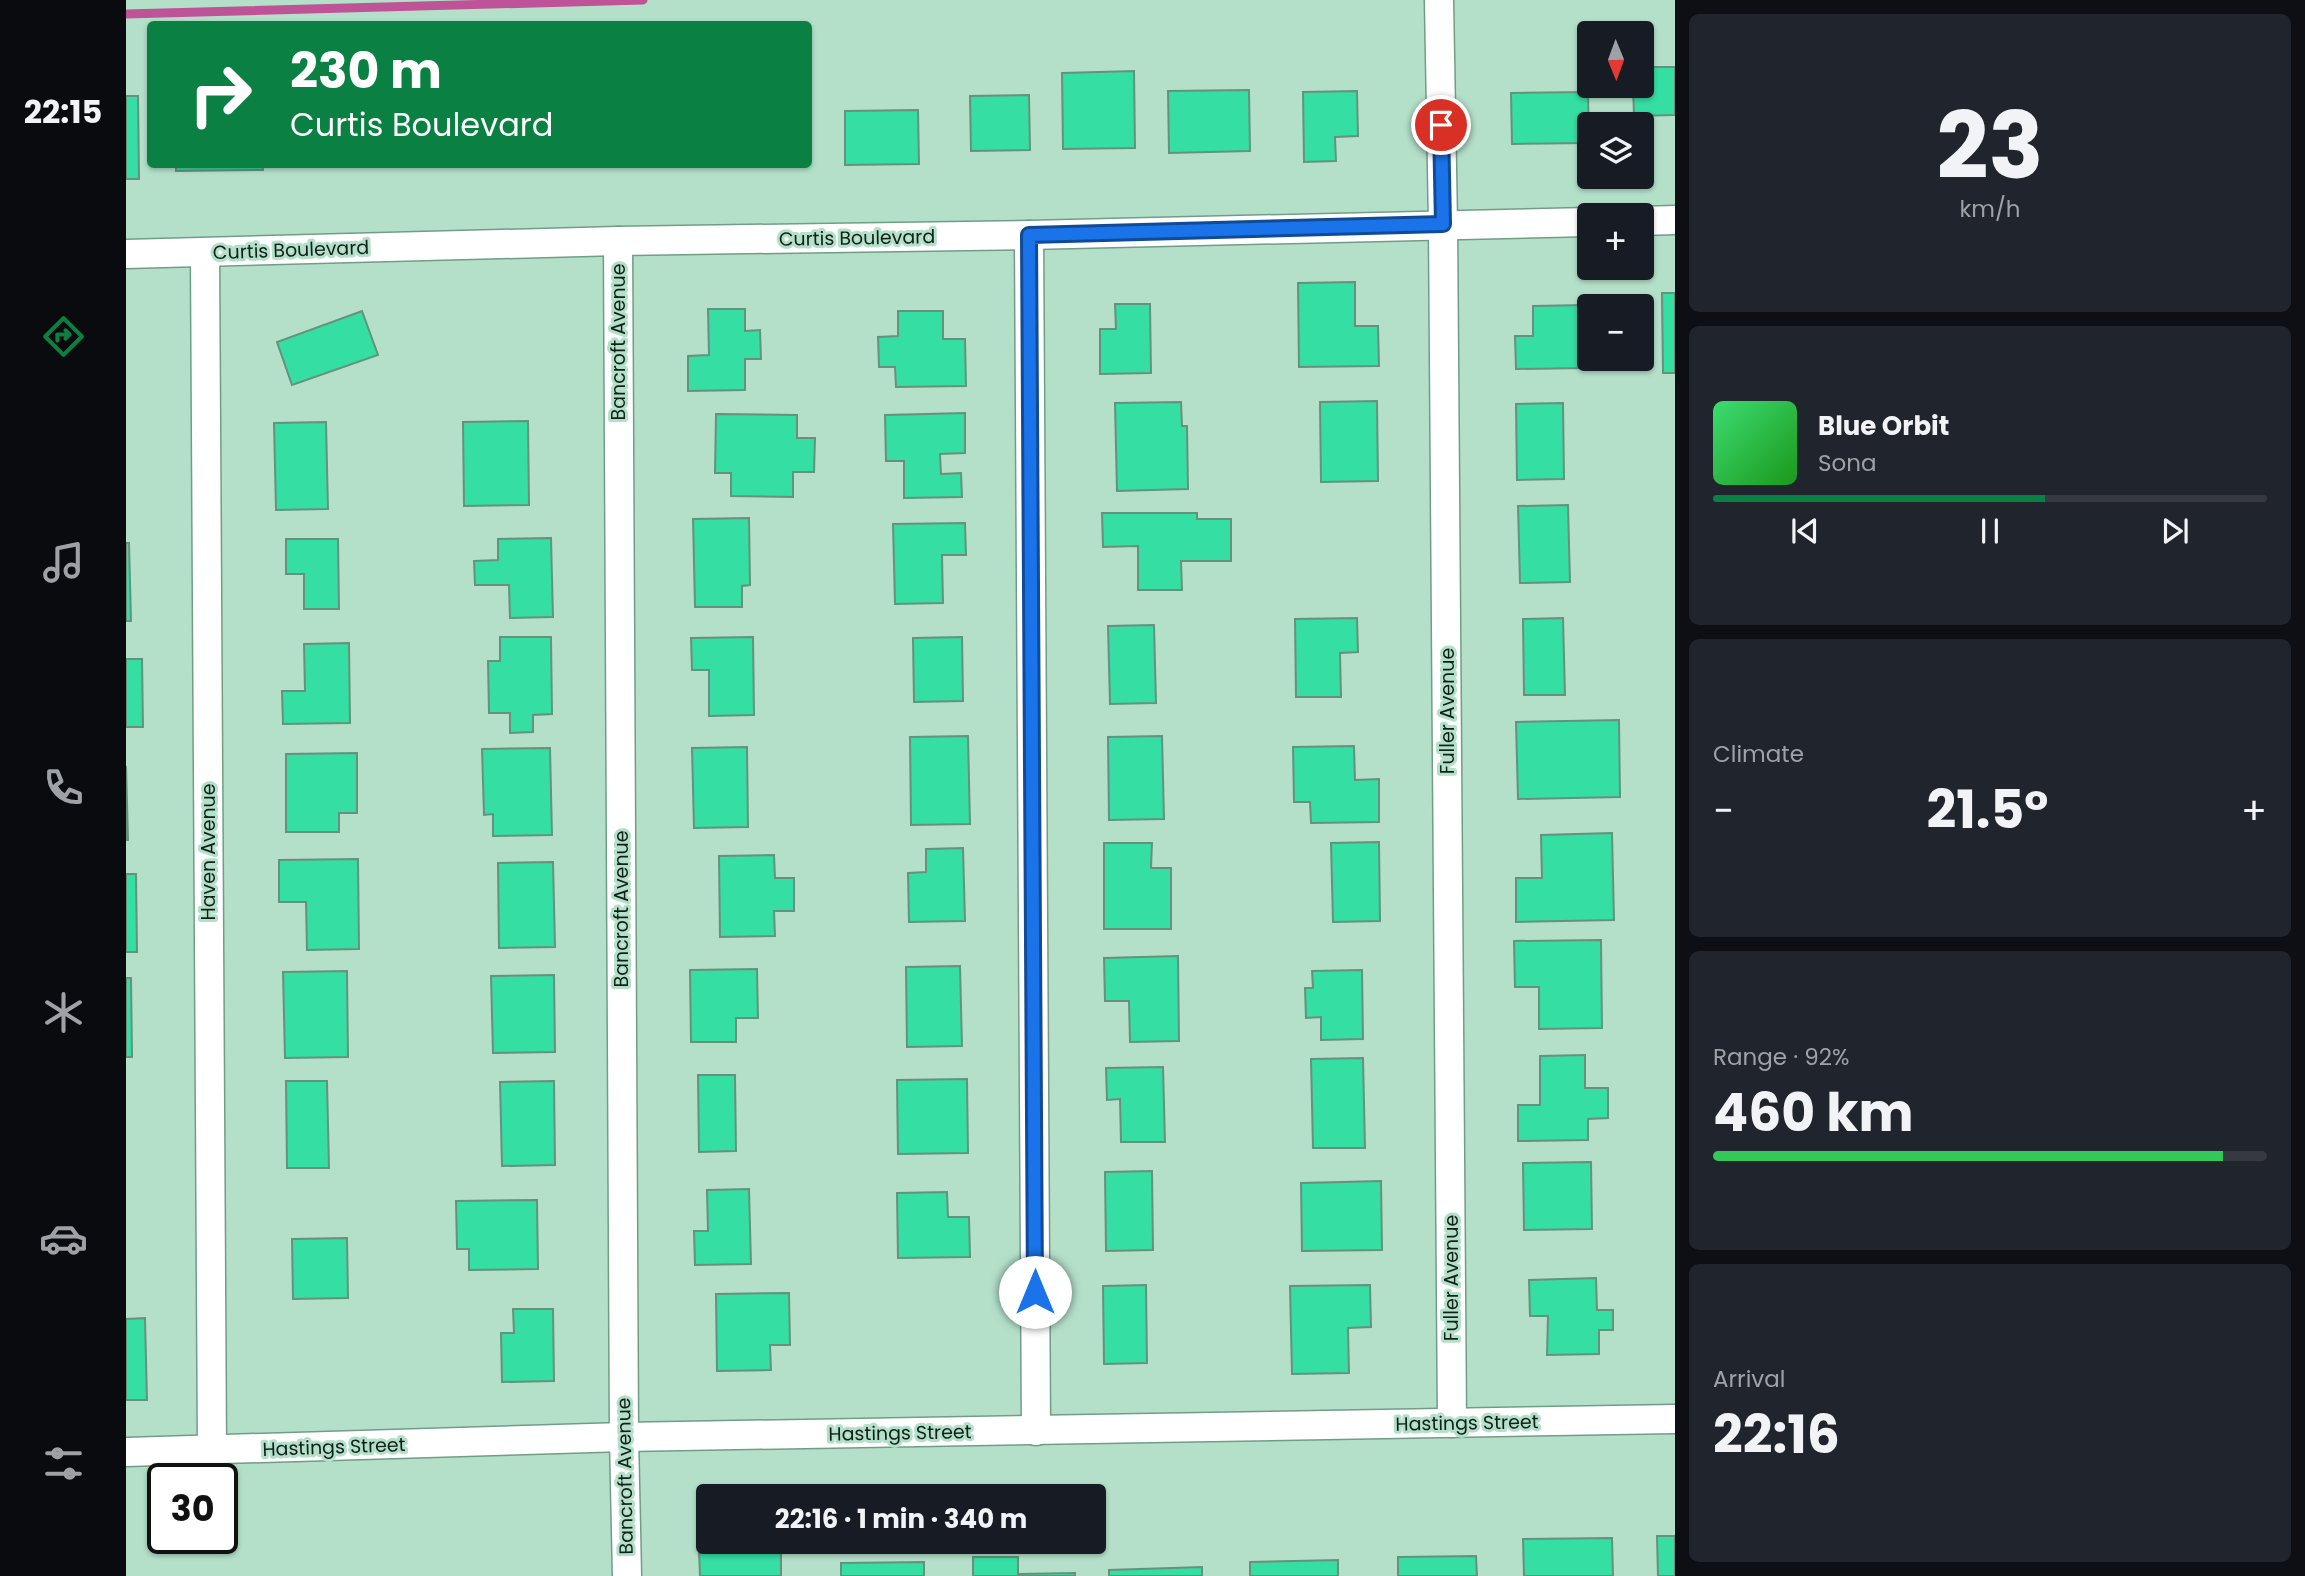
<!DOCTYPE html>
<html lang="en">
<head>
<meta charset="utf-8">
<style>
  :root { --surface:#171b24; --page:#20242c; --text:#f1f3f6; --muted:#9ea1a6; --line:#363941; --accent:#0b8043 }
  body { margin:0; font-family:Poppins,sans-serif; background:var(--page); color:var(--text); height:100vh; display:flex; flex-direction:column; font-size:26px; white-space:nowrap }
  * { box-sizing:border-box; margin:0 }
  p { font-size:23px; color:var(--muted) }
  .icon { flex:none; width:38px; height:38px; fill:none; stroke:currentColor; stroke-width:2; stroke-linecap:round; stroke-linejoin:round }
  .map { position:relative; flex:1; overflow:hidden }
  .sheet { display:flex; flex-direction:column; gap:14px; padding:14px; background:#0d0f14; width:630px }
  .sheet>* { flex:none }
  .banner { position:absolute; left:21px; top:21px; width:665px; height:147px; border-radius:7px; box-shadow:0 2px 5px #0004; background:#0b8043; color:#fff; overflow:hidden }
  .needle { width:46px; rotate:179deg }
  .fabs { position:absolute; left:1451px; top:21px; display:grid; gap:14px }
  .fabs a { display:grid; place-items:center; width:77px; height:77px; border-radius:7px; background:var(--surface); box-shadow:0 2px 5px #0004; font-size:35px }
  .speed { position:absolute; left:21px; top:1463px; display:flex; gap:14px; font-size:35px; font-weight:700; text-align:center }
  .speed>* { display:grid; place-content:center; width:91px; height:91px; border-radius:50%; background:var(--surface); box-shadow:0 2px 5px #0004; line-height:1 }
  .speed .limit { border:4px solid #111; border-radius:10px; background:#fff; color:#111 }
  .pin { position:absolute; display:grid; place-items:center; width:60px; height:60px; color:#fff; margin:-30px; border:4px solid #fff; border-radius:50%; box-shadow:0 2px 7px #0007 }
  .me { position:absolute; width:77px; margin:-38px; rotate:0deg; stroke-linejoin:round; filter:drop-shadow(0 0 5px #0008) }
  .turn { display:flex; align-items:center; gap:24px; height:147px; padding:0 28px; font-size:32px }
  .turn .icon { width:91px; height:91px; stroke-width:2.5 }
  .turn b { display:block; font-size:49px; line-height:60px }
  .big { font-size:52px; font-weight:700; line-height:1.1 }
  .sheet .tile { flex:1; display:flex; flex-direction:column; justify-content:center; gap:10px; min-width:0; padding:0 24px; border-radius:10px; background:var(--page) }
  .sheet .dial { align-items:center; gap:0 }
  .dial b { font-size:91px; line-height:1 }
  .song { display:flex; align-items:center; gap:21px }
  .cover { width:84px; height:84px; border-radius:10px; background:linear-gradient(135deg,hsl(140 70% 55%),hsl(120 70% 35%)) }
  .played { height:7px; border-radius:4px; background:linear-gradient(90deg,var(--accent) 60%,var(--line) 60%) }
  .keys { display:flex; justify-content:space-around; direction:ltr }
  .heat { display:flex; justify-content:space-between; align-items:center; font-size:38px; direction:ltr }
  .charge { height:10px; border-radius:5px; background:linear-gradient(90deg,#34c759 92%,var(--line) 0) }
  .trip { position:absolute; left:570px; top:1484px; width:410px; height:70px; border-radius:7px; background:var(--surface); box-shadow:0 2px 5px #0004; font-weight:700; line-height:70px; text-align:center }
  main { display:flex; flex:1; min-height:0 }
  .menu { display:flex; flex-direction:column; width:126px; justify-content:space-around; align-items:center; background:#090b0e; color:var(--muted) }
  .menu .icon { width:49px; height:49px }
  .menu .selected { color:var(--accent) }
  .menu b { font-size:32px; color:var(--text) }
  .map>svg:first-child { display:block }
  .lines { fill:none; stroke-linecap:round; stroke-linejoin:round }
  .stream { stroke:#bf5398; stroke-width:9 }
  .building { fill:#35dea2; stroke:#67917d; stroke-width:2 }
  .minor-casing { stroke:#729c88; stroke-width:31 }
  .minor { stroke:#fff; stroke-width:28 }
  .route-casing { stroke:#114b97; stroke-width:18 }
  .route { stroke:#1a73e8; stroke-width:12 }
  .labels { text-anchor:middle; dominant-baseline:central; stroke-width:6; stroke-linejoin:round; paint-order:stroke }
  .street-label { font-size:19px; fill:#102119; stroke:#b4e0ca }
</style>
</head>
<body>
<main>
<nav class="menu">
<b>22:15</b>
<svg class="icon selected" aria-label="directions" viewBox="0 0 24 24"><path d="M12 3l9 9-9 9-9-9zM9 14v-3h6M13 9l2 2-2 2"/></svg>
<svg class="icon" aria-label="music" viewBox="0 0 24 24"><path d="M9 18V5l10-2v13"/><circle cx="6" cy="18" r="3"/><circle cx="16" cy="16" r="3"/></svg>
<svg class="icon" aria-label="phone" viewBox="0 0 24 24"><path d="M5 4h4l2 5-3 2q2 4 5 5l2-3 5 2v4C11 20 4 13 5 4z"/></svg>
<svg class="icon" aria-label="climate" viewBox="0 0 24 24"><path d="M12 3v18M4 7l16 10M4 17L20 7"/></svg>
<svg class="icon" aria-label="car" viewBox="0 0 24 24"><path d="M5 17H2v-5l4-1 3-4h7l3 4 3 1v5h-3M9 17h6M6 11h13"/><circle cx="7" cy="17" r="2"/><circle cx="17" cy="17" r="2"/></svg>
<svg class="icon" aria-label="filters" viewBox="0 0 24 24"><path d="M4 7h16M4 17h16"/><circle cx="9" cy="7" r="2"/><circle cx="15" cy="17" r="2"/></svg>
</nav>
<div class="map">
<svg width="1549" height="1576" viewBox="0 0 1549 1576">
  <rect width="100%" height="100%" fill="#b4e0ca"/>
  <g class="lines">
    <path class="stream" d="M0,14L517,0"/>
  </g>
  <g class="building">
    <path d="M1516,67H1549V115L1508,116L1507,86H1516Z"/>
    <path d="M1008,71L1009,148L937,149L936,73Z"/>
    <path d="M1123,90L1124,151L1043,153L1042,91Z"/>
    <path d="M1231,91L1232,136L1209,137L1210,161L1178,162L1177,92Z"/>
    <path d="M1462,92L1463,143L1386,144L1385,93Z"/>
    <path d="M903,95L904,150L845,151L844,96Z"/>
    <path d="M0,96H12L13,179H0Z"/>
    <path d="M792,110L793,164L719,165V111Z"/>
    <path d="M50,164H136L137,170L50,171Z"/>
    <path d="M1229,282V326H1252L1253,366L1173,367L1172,283Z"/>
    <path d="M1536,293H1549V373H1537Z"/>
    <path d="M989,304H1024L1025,373L974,374V329H990Z"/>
    <path d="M1458,305L1459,368L1390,369L1389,336H1407V306Z"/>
    <path d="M582,309H619V331L634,330L635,359H619V390L562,391V356L583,355Z"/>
    <path d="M236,311L252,355L166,385L151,342Z"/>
    <path d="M772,311H817V339H839L840,386L770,387L769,367H753L752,337L772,336Z"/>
    <path d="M1251,401L1252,481L1195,482L1194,402Z"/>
    <path d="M1055,402L1056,426H1061L1062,489L991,491L989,403Z"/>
    <path d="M1437,403L1438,479L1391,480L1390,404Z"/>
    <path d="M839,413V453L814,454L815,474L835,473L836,497L778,498V461H760L759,415Z"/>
    <path d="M590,414L671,415V438H689L688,472H667V497L605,496V473H589Z"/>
    <path d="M402,421L403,505L338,506L337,422Z"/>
    <path d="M200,422L202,509L150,510L148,423Z"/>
    <path d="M1442,505L1444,582L1394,583L1392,506Z"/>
    <path d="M976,513H1071V519H1105V561H1055L1056,590H1012V546L977,547Z"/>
    <path d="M623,518L624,585L616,586V607H569L567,519Z"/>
    <path d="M839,523L840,555H816L817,603L769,604L767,524Z"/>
    <path d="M425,538L427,617L384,618L383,585H349L348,561L372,560V539Z"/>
    <path d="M160,539H212L213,609H178V574H160Z"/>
    <path d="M0,543H3L5,621H0Z"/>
    <path d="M1231,618L1232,652L1214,653L1215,697H1170L1169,619Z"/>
    <path d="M1437,618L1439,695H1398L1397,619Z"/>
    <path d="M1028,625L1030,703L984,704L982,626Z"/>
    <path d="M374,637H425L426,714L407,715V732L384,733V713H363L362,661H374Z"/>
    <path d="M627,637L628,715L583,716V670H566L565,638Z"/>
    <path d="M836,637L837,701L788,702L787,638Z"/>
    <path d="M223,643L224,723L157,724L156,691H179L178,644Z"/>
    <path d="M0,659H16L17,727H0Z"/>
    <path d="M1493,720L1494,797L1392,799L1390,722Z"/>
    <path d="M842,736L844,824L785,825L784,737Z"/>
    <path d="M1036,736L1038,819L983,820L982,737Z"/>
    <path d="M1228,746L1229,780L1253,779V822L1185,823L1184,802H1168L1167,747Z"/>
    <path d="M621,747L622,827L568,828L566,748Z"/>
    <path d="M424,748L426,835L367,836V814L358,815L356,749Z"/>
    <path d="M231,753V813H213V832H160V754Z"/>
    <path d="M0,766L2,840H0Z"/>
    <path d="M1486,833L1488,920L1390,922V878H1416L1415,835Z"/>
    <path d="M1253,842L1254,921L1207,922L1205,843Z"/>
    <path d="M978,843H1026L1025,868H1045V929H978Z"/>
    <path d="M837,848L839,921L783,922L782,873L800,872V849Z"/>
    <path d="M648,855L649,878H668V911H648L649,936L594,937L593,856Z"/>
    <path d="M232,859L233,949L181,950L180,902H153V860Z"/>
    <path d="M427,862L429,947L373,948L372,863Z"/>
    <path d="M0,874H10L11,952H0Z"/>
    <path d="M1475,940L1476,1028L1413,1029V987H1389L1388,941Z"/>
    <path d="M1052,956L1053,1041L1004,1042L1003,1001H979L978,958Z"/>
    <path d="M834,966L836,1046L781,1047L780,967Z"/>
    <path d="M631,969L632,1018H610V1042H565L564,970Z"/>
    <path d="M1236,970L1237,1039L1195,1040V1017L1180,1018L1179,988H1187L1186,971Z"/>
    <path d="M221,971L222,1057L159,1058L157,972Z"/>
    <path d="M428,975L429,1052L367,1053L365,976Z"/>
    <path d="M0,978H5L6,1057H0Z"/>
    <path d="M1459,1055V1088H1482V1118L1462,1119V1140L1392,1141V1105H1414V1056Z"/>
    <path d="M1237,1058L1239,1148H1187L1185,1059Z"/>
    <path d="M1037,1067L1039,1142H995L994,1099L981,1100L980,1068Z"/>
    <path d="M572,1075H609L610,1151L573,1152Z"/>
    <path d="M841,1079L842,1153L772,1154L771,1080Z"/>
    <path d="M160,1081H201L203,1168H161Z"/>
    <path d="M428,1081L429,1165L376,1166L374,1082Z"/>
    <path d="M1465,1162L1466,1229L1398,1230L1397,1163Z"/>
    <path d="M1026,1171L1027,1250L980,1251L979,1172Z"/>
    <path d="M1255,1181L1256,1250L1176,1251L1175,1183Z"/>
    <path d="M623,1189L625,1264L569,1265L568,1231H582L581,1190Z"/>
    <path d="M821,1192L822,1217H843L844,1257L772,1258L771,1193Z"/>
    <path d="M411,1200L412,1269L343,1270V1249H331L330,1201Z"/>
    <path d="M221,1238L222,1298L167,1299L166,1239Z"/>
    <path d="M1470,1278L1471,1310H1487V1330H1473V1354L1421,1355L1422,1316H1404L1403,1280Z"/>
    <path d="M1020,1285L1021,1363L978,1364L977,1286Z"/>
    <path d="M1244,1285L1245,1327L1222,1328L1223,1373L1166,1374L1164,1286Z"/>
    <path d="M663,1293L664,1345H644L645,1370L591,1371L590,1294Z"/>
    <path d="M387,1309H427L428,1381L376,1382L375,1333H388Z"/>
    <path d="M19,1318L21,1400H0V1319Z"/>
    <path d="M1531,1536H1549V1576H1532Z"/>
    <path d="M1486,1538L1487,1576H1398L1397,1539Z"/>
    <path d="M655,1549V1576H574L573,1550Z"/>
    <path d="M1350,1556L1351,1576H1272V1557Z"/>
    <path d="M847,1557H892V1574L949,1573V1576H847Z"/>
    <path d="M1212,1560V1576H1124V1562Z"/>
    <path d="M798,1562V1576H715V1563Z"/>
    <path d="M1076,1567V1576H983V1570Z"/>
  </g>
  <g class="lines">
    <g class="minor-casing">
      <g id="minor">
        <path d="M1313,0L1317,224L1326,1423"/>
        <path d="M1516,221L1549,220"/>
        <path d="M903,235L910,1431"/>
        <path d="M492,241L498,1437L501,1576"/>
        <path d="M79,253L86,1451"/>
        <path d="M0,254L492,241L903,235L1463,222"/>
        <path d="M0,1452L498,1437L1549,1419"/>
      </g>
    </g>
    <use href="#minor" class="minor"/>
  </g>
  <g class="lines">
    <g class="route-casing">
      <path id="route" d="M909,1292L903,235L1317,224L1315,125"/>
    </g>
    <use href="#route" class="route"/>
  </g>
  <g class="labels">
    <g class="street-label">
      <text transform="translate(731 238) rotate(-1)">Curtis Boulevard</text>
      <text transform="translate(165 250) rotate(-2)">Curtis Boulevard</text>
      <text transform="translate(492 342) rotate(-90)">Bancroft Avenue</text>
      <text transform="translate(1321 711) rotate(-90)">Fuller Avenue</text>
      <text transform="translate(82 852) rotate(-90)">Haven Avenue</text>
      <text transform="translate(495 909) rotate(-90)">Bancroft Avenue</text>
      <text transform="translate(1325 1278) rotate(-90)">Fuller Avenue</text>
      <text transform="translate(1341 1423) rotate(-1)">Hastings Street</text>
      <text transform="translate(774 1433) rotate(-1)">Hastings Street</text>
      <text transform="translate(208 1447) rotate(-2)">Hastings Street</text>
      <text transform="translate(499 1476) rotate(-91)">Bancroft Avenue</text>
    </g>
  </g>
</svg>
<div class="fabs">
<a><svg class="needle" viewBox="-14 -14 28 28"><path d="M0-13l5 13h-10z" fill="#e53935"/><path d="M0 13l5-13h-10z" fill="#9ea1a6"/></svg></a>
<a><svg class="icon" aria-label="layers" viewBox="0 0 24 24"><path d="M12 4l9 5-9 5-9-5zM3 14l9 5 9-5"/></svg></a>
<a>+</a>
<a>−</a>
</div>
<div class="speed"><div class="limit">30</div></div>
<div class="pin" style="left:1315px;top:125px;background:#d93025"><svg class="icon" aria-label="arrive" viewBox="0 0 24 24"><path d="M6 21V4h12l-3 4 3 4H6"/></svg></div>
<svg class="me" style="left:909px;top:1292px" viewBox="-20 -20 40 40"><circle r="19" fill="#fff"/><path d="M0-13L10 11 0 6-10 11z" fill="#1a73e8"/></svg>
<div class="trip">22:16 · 1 min · 340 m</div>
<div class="banner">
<div class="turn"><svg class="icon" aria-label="right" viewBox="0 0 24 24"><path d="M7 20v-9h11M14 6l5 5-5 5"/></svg><div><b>230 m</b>Curtis Boulevard</div></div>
</div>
</div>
<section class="sheet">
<div class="tile dial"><b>23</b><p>km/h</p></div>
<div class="tile">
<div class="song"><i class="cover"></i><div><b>Blue Orbit</b><p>Sona</p></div></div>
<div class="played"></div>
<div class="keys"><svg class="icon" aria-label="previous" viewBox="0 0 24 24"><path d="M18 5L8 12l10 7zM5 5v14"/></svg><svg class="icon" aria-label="pause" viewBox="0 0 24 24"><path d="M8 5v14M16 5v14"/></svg><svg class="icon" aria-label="next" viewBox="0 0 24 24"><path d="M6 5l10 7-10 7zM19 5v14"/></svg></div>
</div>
<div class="tile"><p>Climate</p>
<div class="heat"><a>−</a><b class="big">21.5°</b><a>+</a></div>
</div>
<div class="tile"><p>Range · 92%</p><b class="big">460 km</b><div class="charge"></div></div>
<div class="tile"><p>Arrival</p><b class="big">22:16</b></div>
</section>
</main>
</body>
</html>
